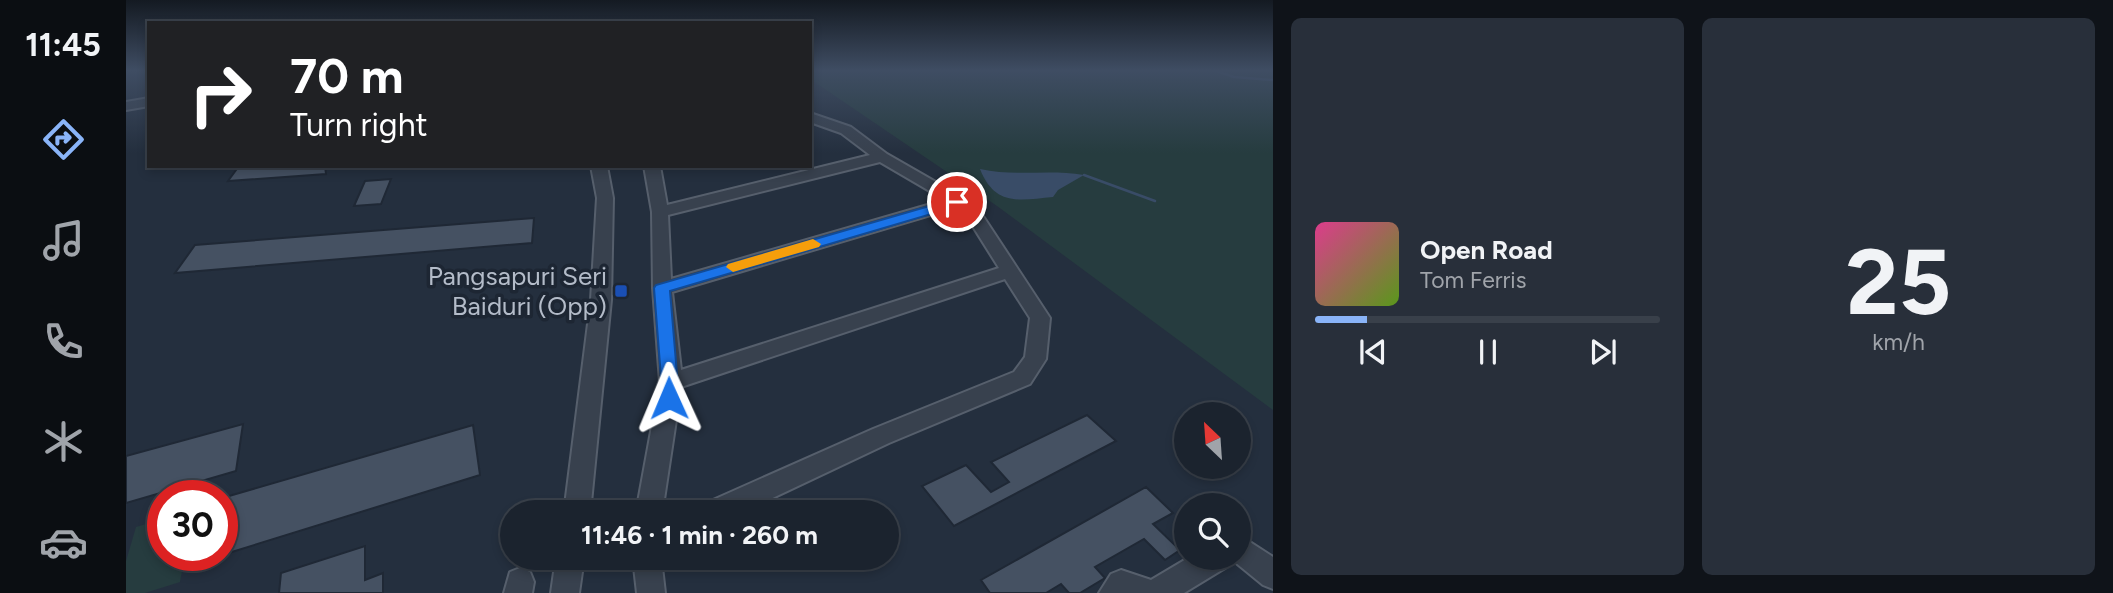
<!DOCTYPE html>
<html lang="en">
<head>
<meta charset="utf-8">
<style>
  :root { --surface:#1b232e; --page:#282f3a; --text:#f1f3f6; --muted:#a0a4aa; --line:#39404a; --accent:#8ab4f8 }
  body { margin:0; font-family:Figtree,sans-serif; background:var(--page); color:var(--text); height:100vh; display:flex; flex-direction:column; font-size:26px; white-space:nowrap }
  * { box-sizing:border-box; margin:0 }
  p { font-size:23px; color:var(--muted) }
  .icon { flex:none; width:38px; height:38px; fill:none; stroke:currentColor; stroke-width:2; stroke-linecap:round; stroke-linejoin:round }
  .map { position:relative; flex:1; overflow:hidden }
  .panel { display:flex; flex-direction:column; gap:18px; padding:18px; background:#0f1319; width:840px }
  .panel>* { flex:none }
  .hud { position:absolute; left:21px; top:21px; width:665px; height:147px; border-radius:0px; box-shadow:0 4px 10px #0003,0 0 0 2px var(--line); background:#202124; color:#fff; overflow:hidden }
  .needle { width:46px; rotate:335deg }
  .tools { position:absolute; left:1048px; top:402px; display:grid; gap:14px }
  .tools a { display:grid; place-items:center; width:77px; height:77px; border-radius:50%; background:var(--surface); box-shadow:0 4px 10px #0003,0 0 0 2px var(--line); font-size:35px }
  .speed { position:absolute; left:21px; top:480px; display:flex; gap:14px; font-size:35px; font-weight:700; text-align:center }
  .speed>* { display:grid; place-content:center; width:91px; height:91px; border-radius:50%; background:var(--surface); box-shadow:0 4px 10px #0003,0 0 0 2px var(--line); line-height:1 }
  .speed .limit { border:10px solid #d22; background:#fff; color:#111 }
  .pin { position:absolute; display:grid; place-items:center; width:60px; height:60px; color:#fff; margin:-30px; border:4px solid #fff; border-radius:50%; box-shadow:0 2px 7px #0007 }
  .me { position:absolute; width:77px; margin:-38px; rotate:359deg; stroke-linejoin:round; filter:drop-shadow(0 0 5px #0008) }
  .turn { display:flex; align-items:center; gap:24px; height:147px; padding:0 28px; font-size:32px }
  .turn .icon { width:91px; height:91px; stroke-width:2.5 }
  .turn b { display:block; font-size:49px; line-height:60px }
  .panel .widget { flex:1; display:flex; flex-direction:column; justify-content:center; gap:10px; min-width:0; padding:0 24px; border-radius:10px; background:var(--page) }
  .panel .dial { align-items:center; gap:0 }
  .dial b { font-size:91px; line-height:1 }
  .song { display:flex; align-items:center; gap:21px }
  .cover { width:84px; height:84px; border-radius:10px; background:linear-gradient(135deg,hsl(330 70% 55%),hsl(90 70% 35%)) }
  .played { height:7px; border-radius:4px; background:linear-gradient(90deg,var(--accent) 15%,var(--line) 15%) }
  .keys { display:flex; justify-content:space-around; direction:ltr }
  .panel .tiles { flex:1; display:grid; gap:18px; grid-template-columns:repeat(2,1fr) }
  .trip { position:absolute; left:374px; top:500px; width:399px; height:70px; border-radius:35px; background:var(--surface); box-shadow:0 4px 10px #0003,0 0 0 2px var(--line); font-weight:700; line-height:70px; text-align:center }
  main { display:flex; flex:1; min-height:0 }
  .tab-bar { display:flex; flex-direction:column; width:126px; justify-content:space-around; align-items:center; background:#0b0e12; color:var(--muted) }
  .tab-bar .icon { width:49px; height:49px }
  .tab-bar .on { color:var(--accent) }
  .tab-bar b { font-size:32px; color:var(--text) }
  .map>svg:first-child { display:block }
  .green { fill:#263c3f }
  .water { fill:#394c67 }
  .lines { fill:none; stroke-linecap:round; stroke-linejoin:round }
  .stream { stroke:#394c67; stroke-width:2.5 }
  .building { fill:#455162; stroke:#1f2835; stroke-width:2 }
  .minor-casing { stroke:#565f6c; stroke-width:4 }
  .minor { fill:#38414e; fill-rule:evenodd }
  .route { fill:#1a73e8; stroke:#114b97; stroke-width:2 }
  .slow { fill:#f59e0b }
  .transit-dot { fill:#1a4fb4; stroke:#1d2633; stroke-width:2.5 }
  .labels { text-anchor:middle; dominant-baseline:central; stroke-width:7; stroke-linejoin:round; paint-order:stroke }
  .poi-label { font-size:26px; fill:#b4bcc9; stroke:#1d2633; text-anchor:end }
</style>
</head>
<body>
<main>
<nav class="tab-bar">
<b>11:45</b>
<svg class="icon on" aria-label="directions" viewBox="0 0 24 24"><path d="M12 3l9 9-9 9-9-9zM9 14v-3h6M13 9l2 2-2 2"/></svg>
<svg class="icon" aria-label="music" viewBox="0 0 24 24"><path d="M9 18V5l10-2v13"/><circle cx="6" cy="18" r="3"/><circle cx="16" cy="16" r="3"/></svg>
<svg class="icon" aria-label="phone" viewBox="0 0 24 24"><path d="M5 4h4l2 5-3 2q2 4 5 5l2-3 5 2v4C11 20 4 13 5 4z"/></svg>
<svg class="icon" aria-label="climate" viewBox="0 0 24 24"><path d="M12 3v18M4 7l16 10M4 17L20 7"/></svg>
<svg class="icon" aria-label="car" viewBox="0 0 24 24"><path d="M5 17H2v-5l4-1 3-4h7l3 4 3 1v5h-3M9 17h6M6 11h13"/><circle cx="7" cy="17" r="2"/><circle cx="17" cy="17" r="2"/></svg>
</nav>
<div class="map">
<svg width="1147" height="593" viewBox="0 0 1147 593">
  <rect width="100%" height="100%" fill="#242f3e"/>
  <g class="green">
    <path d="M684,70H1147V410L871,206L684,79Z"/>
    <path d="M37,519V555H59L54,582L19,593H0V561L10,527Z"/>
  </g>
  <path class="water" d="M854,169C889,177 922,169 958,175L932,190L927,197C894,200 869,207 854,169Z"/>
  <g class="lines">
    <g class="stream">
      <path d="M1088,70L1108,77L1147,80"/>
      <path d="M958,175L1029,201"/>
    </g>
  </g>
  <g class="building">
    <path d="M113,166H199L200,174L102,181Z"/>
    <path d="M265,179L255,204L228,206L239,181Z"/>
    <path d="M408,218L406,243L49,273L69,245Z"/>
    <path d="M961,415L990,441L828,526L796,486L840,465L865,492L883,482L865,462Z"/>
    <path d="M117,424L110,471L0,503V456Z"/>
    <path d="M347,425L354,475L96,555L103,496Z"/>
    <path d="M1020,487L1047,513L1027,524L1054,550L1039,560L1018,539L969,567L979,578L954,593H943L935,584L920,593H864L855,580Z"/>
    <path d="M239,546V580L257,573V593H153L155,573Z"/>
  </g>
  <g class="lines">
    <g class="minor-casing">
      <g id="minor">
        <path d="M23,98V106L0,110V102Z"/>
        <path d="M684,113L725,127L761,154L829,193L853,210L924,318L920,359L904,384L763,443L615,513H574L578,504L747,429L888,372L899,357L904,318L879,279L555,387L536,513H510L534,382L527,288L526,212L518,166H534L541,205L744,155L715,133L684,122ZM754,162L819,200L545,279L542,215ZM828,208L841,217L873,268L555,370L546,292Z"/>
        <path d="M465,166H481L487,198L485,300L464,513H438L465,300L471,198Z"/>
        <path d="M1113,535L1147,557V589L1137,585L1104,558H1113Z"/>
        <path d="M430,558H458L453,593H425Z"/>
        <path d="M507,558H535L539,593H511Z"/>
        <path d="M1062,558H1103L1099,568L1058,593H973L985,574L995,570L1025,580Z"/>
        <path d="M394,568L404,572L408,582L406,593H378L384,572Z"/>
      </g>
    </g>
    <use href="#minor" class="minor"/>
  </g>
  <linearGradient id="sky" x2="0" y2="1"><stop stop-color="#141a22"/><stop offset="0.46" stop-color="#3f4d63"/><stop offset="1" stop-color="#3f4d63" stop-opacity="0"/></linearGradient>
  <rect width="1147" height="153" fill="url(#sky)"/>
  <path class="route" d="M831,198L838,202L836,205L544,291L553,398L550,403H537L528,288L530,285Z"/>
  <path class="slow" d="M687,239L695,244L693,247L607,272L600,267L602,264Z"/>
  <rect class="transit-dot" x="488" y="284" width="14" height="14" rx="3.5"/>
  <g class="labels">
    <g class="poi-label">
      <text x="481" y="276">Pangsapuri Seri<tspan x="481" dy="30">Baiduri (Opp)</tspan></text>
    </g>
  </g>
</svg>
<div class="tools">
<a><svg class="needle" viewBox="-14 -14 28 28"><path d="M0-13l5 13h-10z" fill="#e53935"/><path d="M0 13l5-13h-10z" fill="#a0a4aa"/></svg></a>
<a><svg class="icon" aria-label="search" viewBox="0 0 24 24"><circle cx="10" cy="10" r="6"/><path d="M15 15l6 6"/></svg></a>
</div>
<div class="speed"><div class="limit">30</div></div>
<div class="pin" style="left:831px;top:202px;background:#d93025"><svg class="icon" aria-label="arrive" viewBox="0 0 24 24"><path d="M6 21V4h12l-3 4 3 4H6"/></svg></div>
<svg class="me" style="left:543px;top:398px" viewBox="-20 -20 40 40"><path d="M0-17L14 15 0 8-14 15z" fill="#1a73e8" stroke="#fff" stroke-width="4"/></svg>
<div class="trip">11:46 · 1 min · 260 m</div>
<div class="hud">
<div class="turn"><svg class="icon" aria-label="right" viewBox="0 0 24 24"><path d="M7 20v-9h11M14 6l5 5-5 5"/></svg><div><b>70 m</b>Turn right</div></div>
</div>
</div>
<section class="panel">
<div class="tiles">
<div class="widget">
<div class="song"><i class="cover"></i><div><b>Open Road</b><p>Tom Ferris</p></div></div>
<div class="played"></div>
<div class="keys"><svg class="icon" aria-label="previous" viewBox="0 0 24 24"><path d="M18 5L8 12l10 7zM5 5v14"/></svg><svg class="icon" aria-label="pause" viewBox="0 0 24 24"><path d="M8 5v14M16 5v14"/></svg><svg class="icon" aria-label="next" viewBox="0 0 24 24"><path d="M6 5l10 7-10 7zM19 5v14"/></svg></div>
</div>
<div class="widget dial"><b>25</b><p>km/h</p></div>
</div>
</section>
</main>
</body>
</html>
